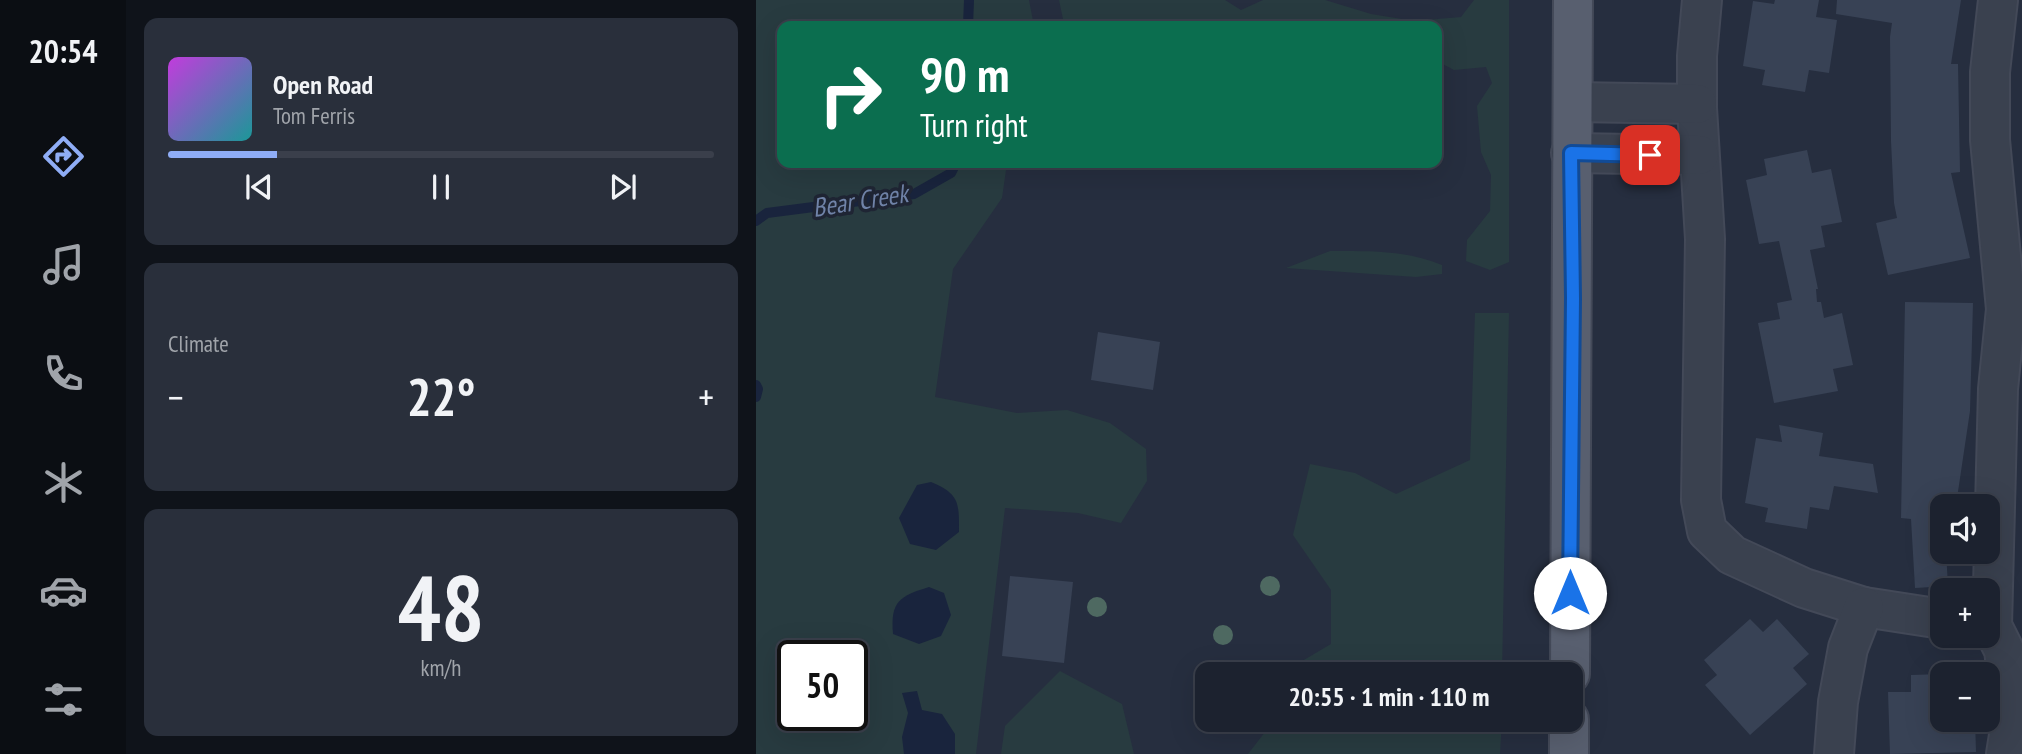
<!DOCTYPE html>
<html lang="en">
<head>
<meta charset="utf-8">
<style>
  :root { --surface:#1c222f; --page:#292f3b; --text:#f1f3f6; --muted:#a0a4aa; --line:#3a3f4b; --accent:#8fadf6 }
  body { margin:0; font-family:"PT Sans Narrow",sans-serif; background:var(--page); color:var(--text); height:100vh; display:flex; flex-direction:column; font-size:26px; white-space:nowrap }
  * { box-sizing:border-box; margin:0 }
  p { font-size:23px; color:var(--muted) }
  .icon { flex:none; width:38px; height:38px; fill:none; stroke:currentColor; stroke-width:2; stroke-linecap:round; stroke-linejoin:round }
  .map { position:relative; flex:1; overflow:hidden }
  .panel { display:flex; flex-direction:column; gap:18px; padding:18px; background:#0f131a; width:630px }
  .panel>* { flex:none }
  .guide { position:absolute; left:21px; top:21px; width:665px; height:147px; border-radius:14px; box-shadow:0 7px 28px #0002,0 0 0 2px var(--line); background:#0b6e4f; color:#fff; overflow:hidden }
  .tools { position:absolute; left:1174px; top:494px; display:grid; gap:14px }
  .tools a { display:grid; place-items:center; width:70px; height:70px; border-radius:14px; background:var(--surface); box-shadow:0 7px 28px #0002,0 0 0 2px var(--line); font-size:35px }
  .speed { position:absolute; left:21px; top:640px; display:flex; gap:14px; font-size:35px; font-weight:700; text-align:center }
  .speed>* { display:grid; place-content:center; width:91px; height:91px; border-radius:50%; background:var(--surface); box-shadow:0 7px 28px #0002,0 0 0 2px var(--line); line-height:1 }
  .speed .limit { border:4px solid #111; border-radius:10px; background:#fff; color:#111 }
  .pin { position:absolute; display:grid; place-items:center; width:60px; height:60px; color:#fff; margin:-30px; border-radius:14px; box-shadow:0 4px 10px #0006 }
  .me { position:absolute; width:77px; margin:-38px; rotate:0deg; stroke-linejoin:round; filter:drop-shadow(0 0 5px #0008) }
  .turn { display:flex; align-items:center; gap:24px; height:147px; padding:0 28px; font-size:32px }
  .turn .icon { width:91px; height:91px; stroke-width:2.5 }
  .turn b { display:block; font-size:49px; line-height:60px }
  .big { font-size:52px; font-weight:700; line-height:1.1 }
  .panel .card { flex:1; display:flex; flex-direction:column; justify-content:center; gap:10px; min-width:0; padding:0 24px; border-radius:14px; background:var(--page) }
  .panel .dial { align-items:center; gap:0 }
  .dial b { font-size:91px; line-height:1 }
  .song { display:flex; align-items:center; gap:21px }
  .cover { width:84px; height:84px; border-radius:10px; background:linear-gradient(135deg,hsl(290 70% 55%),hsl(180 70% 35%)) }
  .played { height:7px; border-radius:4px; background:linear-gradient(90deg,var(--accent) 20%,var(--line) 20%) }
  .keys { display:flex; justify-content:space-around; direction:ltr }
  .heat { display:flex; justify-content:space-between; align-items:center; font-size:38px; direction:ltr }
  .trip { position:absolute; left:439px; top:662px; width:388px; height:70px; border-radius:14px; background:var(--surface); box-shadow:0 7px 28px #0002,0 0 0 2px var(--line); font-weight:700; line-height:70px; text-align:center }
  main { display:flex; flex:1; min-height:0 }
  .menu { display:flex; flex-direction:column; width:126px; justify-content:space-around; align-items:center; background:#0b0e13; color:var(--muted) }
  .menu .icon { width:49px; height:49px }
  .menu .selected { color:var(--accent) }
  .menu b { font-size:32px; color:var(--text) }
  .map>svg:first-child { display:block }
  .green { fill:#283b40; fill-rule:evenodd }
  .water { fill:#19243d }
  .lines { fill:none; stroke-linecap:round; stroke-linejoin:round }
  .stream { stroke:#19243d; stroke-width:10 }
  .building { fill:#384255 }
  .minor-casing { stroke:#434958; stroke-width:42 }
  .major-casing { stroke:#434958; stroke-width:42 }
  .minor { stroke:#3a414f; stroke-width:38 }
  .major { stroke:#585f6f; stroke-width:38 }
  .tree { fill:#4e6961 }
  .route-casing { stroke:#114b97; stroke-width:18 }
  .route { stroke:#1a73e8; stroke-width:12 }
  .labels { text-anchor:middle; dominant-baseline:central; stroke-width:7; stroke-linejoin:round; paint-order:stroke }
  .water-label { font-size:26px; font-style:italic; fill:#7083a8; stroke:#1f2534 }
</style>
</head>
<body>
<main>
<nav class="menu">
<b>20:54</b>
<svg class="icon selected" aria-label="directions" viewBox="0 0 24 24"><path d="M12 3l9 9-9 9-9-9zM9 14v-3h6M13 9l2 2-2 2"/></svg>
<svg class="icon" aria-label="music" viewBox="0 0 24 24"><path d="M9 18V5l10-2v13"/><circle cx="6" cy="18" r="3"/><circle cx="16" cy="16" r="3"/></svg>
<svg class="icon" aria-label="phone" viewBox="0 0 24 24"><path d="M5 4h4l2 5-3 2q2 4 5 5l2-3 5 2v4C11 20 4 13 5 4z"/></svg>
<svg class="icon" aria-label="climate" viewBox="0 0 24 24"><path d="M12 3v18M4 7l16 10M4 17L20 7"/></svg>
<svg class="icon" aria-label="car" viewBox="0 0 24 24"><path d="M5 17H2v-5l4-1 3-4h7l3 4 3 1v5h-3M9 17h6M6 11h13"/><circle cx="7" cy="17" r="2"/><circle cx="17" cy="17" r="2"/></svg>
<svg class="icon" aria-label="filters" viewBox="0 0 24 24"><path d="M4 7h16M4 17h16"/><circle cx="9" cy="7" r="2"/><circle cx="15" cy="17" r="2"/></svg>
</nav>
<section class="panel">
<div class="card">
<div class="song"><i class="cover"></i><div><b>Open Road</b><p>Tom Ferris</p></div></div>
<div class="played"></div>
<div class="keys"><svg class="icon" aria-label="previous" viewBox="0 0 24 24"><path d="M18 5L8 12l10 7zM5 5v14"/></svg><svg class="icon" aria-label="pause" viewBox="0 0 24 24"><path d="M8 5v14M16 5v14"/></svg><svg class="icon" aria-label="next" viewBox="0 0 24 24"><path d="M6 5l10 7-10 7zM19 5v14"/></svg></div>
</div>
<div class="card"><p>Climate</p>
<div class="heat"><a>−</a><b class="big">22°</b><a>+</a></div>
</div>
<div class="card dial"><b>48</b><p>km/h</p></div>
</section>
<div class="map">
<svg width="1266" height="754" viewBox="0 0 1266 754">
  <rect width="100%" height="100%" fill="#262e3f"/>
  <g class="green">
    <path d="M0,0H273L278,26H26V163H251L246,198L197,269L179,397L261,413L311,410L354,423L390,449L391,481L365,523L322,513L249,508L220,754H0ZM37,656H96V716H37Z"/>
    <path d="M303,0H469L485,10L507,0H569L615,14L658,21L705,17L718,0H753V262L734,270L710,261L711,240L734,211L735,175L725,152L721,106L736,83L730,67L698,70L681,61V26H317L308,24Z"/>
    <path d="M574,251C613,251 650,250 686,265V274L660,277L530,268Z"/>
    <path d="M719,313H753L746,674H534L536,667L575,644V590L537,535L554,464L599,473L640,494L714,460Z"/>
    <path d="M304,671L366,704L378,754H245L249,726Z"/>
    <path d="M519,719H746L744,754H492Z"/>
  </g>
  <g class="water">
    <path d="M175,482C204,494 203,503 203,532L180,550L154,544L143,518L161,485Z"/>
    <path d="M173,587L188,593L195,615L185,636L163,644L137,634C134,601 144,596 173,587Z"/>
    <path d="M161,691L166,710L186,714L199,734V754H148L146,737L152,713L146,693Z"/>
  </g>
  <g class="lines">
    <g class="stream">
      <path d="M212,26L213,0"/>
      <path d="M0,221L11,213L158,194L195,173L200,163"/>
      <path d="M0,385L2,389L0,397"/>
    </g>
  </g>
  <g class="building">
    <path d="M1019,0H1063L1060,17L1081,20L1073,73L1053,70L1049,92L1006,85L1009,70L987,66L997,1L1018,4Z"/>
    <path d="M1081,0H1205L1195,64H1202L1204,172L1195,173L1214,258L1132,275L1120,223L1141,218L1138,203L1135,141L1134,37L1136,23L1080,14Z"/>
    <path d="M1051,150L1056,173L1075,169L1086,222L1065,226L1069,247L1054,250L1062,289H1060L1061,302H1065L1068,318L1086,313L1097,365L1077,369L1082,391L1018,403L1002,323L1024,319L1021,303L1036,300L1023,241L1003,244L990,180L1011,175L1008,159Z"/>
    <path d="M1149,302L1217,303L1214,411L1200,505L1187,503L1186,506V551H1190L1192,586L1159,588L1155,519L1145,518Z"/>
    <path d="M342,332L404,342L397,390L335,380Z"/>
    <path d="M1023,425L1067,433L1063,456L1117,464L1122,493L1078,486L1073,510L1054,507L1051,529L1009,522L1012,508L989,503L1000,438L1026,442Z"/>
    <path d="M254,576L317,582L308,663L246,656Z"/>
    <path d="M994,619L1007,632L1021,619L1053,654L1037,668L1051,684L994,735L949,685L961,675L948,660Z"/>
    <path d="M1186,674V719H1219L1220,752L1134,754L1132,692H1155V675Z"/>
  </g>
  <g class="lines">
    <g class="minor-casing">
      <g id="minor">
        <path d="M946,0L941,56V108L949,239L945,500L951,531L976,555L1048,588L1108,607L1186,619"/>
        <path d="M1242,0L1234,72V140L1250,309L1242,389L1236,626L1248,650L1256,716L1250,754"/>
        <path d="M817,102L941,104"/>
        <path d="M815,153L943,155"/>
        <path d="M1078,754L1082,702L1092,648L1108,607"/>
      </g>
    </g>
    <g class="major-casing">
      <g id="major">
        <path d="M814,674L817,0"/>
        <path d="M813,754V719"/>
      </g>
    </g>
    <use href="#minor" class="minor"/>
    <use href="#major" class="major"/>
  </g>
  <g class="tree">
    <circle cx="514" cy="586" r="10"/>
    <circle cx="341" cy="607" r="10"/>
    <circle cx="467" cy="635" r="10"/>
  </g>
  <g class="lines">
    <g class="route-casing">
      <path id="route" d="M814,593L817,298L815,153L894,155"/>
    </g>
    <use href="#route" class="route"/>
  </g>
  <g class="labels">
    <g class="water-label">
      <text transform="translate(104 200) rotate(-9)">Bear Creek</text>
    </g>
  </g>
</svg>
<div class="tools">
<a><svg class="icon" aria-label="sound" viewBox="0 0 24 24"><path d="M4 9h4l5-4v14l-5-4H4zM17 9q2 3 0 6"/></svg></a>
<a>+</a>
<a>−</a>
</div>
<div class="speed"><div class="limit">50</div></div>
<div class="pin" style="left:894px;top:155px;background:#d93025"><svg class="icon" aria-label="arrive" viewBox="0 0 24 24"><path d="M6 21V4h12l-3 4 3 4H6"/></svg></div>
<svg class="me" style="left:814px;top:593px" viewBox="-20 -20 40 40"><circle r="19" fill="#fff"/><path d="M0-13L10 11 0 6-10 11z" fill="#1a73e8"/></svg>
<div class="trip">20:55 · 1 min · 110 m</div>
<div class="guide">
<div class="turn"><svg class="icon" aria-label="right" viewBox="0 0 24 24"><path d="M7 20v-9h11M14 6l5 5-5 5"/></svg><div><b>90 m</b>Turn right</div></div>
</div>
</div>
</main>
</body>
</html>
